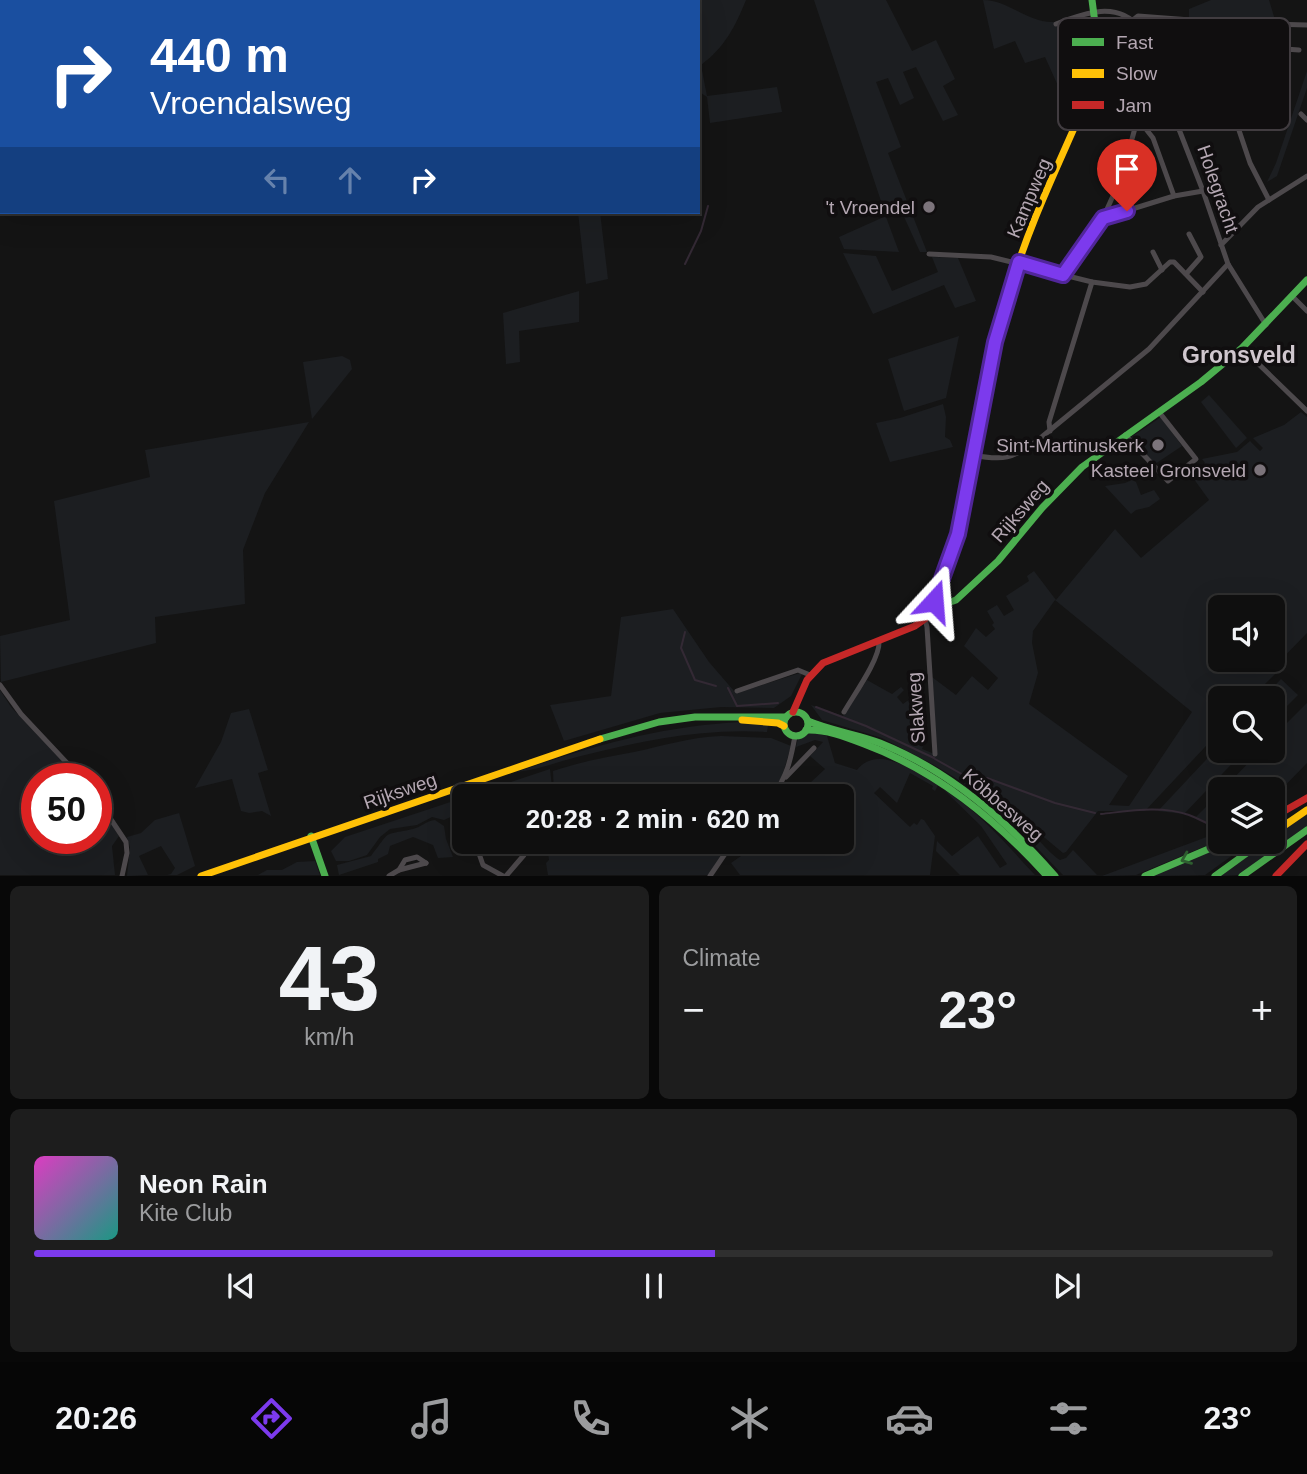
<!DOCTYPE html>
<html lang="en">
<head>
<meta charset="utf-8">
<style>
  :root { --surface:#0f0f0f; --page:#1d1d1d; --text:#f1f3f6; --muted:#9b9c9e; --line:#2f2f2f; --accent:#7c3aed }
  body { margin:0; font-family:Arial,sans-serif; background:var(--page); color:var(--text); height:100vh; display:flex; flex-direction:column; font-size:26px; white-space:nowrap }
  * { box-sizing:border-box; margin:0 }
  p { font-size:23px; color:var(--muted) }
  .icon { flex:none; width:38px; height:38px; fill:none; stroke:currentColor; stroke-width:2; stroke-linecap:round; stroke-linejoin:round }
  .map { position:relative; height:876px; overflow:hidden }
  .sheet { display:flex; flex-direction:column; gap:10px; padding:10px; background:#080808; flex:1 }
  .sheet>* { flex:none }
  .top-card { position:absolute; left:0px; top:0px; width:700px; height:214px; box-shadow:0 7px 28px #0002,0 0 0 2px var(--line); background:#1a4fa0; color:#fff; overflow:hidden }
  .fabs { position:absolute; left:1208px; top:595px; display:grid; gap:14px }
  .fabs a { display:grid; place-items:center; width:77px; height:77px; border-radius:10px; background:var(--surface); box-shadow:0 7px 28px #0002,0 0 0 2px var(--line); font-size:35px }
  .speed { position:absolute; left:21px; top:763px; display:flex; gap:14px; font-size:35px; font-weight:700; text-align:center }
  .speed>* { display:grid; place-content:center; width:91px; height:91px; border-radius:50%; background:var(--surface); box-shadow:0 7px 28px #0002,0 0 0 2px var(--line); line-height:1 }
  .speed .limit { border:10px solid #d22; background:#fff; color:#111 }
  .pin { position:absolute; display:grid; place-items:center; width:60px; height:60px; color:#fff; margin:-72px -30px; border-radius:50% 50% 50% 0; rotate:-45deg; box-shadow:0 0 7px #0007 }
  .pin .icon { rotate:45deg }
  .me { position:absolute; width:77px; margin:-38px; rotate:19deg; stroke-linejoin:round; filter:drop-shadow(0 0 5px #0008) }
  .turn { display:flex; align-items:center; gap:24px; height:147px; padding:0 35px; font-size:32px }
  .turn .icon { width:91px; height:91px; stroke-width:2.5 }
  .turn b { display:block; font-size:49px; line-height:60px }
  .lanes { display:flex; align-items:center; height:66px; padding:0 35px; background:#0003; justify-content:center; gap:35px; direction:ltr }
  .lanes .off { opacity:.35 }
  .big { font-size:52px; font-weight:800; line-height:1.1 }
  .sheet .card { flex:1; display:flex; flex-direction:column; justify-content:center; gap:10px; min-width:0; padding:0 24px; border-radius:10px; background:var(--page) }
  .sheet .dial { align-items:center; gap:0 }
  .dial b { font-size:91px; line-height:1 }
  .song { display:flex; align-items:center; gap:21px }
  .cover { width:84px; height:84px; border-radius:10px; background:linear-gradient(135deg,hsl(310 70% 55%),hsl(170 70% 35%)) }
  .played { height:7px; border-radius:4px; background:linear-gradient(90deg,var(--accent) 55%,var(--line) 55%) }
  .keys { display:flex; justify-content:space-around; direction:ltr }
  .heat { display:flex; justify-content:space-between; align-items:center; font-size:38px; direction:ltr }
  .sheet .tiles { flex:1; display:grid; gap:10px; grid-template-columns:1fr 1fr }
  .card:last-child { grid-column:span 2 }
  .trip { position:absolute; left:452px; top:784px; width:402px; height:70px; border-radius:10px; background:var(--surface); box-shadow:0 7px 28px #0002,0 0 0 2px var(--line); font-weight:800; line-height:70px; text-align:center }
  .menu { display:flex; height:112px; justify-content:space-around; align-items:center; background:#060606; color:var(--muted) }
  .menu .icon { width:49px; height:49px }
  .menu .current { color:var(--accent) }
  .menu b { font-size:32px; color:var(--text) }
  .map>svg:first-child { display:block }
  .green { fill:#1c1e21; fill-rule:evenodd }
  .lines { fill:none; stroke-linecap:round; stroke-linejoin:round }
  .stream { stroke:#332934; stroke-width:2 }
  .street { stroke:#4d494c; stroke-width:5 }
  .fast { stroke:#4caf50; stroke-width:7 }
  .slow { stroke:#ffc107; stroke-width:7 }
  .jam { stroke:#c62828; stroke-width:7 }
  .oneway { stroke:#2e5e30 }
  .route-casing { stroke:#51269a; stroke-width:18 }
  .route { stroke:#7c3aed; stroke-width:12 }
  .poi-dot { fill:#7c747b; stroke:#100e0f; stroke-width:2.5 }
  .labels { text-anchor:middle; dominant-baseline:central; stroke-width:7; stroke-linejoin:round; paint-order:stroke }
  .street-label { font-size:19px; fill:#b4a7b2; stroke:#100e0f }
  .poi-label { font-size:19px; fill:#b4a7b2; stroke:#100e0f; text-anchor:end }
  .quarter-label { font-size:23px; font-weight:bold; fill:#d0c7ce; stroke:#100e0f }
  .key { fill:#100e0f; stroke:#413c40; stroke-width:2 }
  .key-label { font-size:19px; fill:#b4a7b2 }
</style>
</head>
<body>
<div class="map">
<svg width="1307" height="876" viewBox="0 0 1307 876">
  <rect width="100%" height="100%" fill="#141414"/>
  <g class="green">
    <path d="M0,0H181L2,2L0,13Z"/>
    <path d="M362,0H746C735,27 725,47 701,65L707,96L777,87L782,112L710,123L707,97L698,91V2Z"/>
    <path d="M814,0H886L912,51L936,40L955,79L943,86L958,115L943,121L916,67L903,72L914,98L900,105L888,78L876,82L901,147L888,153L927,252H920L901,210L886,217L899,252L844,249L839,237L886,216Z"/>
    <path d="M983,0C1011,0 1032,28 1061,21L1058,29L1066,51L1093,54L1085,95L1073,119L1045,57L1025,63L1015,41L994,49Z"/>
    <path d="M1211,0H1269L1276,23L1189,20V9Z"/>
    <path d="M1307,71V88L1277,176L1267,182L1276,163Z"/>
    <path d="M578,212H600L608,279L586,284Z"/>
    <path d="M843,253L876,256L892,291L938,272L932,257L958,258L976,301L955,308L944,285L873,314Z"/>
    <path d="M579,291V322L519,331L520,362L506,364L503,313Z"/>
    <path d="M959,336L946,398L904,411L888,359Z"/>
    <path d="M342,356L350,360L352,369L312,419L303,362Z"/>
    <path d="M1209,395L1247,438L1236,448L1201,402Z"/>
    <path d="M943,404L946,417L945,437L950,440L953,447L890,462L876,423L900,418Z"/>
    <path d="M1301,412L1307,417V633L1272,669L1275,674L1251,698H1220V731L1145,811H1098L1066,852L1063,853L1027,823H1012L967,785L934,765L882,738L822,720L811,705L843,716L867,680L892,694L901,687L904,690L897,697L903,704L910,699L916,706L924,710L926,739L922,749L937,755L932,677L956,695L972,676L988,690L998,678L964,646L976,628L986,637L995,629L992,625L994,623L987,611L997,605L1004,616L1014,610L1006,596L1029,581L1027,576L1034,571L1056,600L1115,529L1141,558L1209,500L1191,475L1205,463L1202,459L1237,452L1250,441L1260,451L1263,448L1253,438L1284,425ZM1055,600L1192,712L1129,806L1109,805L1128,776L1029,704L1038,673L1032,643L1033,631ZM1220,607H1272V660H1220Z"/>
    <path d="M1161,417L1182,446L1155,464L1130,438Z"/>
    <path d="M309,422L265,493L246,542L243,550L245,604L155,617L156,643L1,682L0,636L70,620L54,501L150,477L145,450Z"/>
    <path d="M1132,480L1136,482L1141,495L1154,490L1160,499L1149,507L1136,510L1131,514L1105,486L1125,483Z"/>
    <path d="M673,609L709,662L734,691L737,693L803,672L791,696L774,708L721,707L660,713L564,741L550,705L611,696L621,617Z"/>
    <path d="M1281,679L1298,695L1272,721V698H1263Z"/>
    <path d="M0,690L11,707L79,779H37V838H96V800L119,836L112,846L115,875H0Z"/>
    <path d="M1307,703V763L1272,799V789H1223L1260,751H1272V738Z"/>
    <path d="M249,709L268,770L258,773L271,816L262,811L249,813L241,811L232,779L195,788L221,742L231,713Z"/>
    <path d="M742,722L768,725L767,732C704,728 646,740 585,755C562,760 539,770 516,772C593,746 660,726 742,722Z"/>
    <path d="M810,732L827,736L835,763L857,770C878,743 915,772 938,785L935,791L932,789L933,786L910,773L897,803L880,787L874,793L910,827L914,823L917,825L921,819L924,820L935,836L930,875H740L731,863L761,842H842V796H821L809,784L825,769L810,756L823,742L815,740L796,747L798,738Z"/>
    <path d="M721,736L771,738L791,746L782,777L769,796H554L553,771C580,762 606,757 634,752C663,746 690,737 721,736Z"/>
    <path d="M1220,745V751H1244L1184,814L1158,811Z"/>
    <path d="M550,769L553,796H464V811L444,820L432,817L417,825L390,829L380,837L367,855L349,861H336L331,851L345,837Z"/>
    <path d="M943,789C982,814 1004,842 1035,875H960L936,851L937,841L952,856L978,836L1000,868L1007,864L981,826Z"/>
    <path d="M1220,793V831L1196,817Z"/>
    <path d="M179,813L195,866L177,875H167L171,874L175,868L161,846L139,856L148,875L127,876L130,847L127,837L141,833L155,820Z"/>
    <path d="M1307,814V826L1238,875L1220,876L1268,842H1272V838Z"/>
    <path d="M435,820L444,826L446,839L453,857L438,858L433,845L413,837L390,846L388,854L378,859V862L339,875L337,865L371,856C392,829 381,836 413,829C421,827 426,821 435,820Z"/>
    <path d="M1017,827C1035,830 1045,851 1060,860L1066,858L1073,850L1097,875H1063Z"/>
    <path d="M1220,832V840L1136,875L1102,876Z"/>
    <path d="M553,842H680L681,847L731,842L708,875H548L546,863L549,860L547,844Z"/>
    <path d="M1229,842H1251L1205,875L1152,876Z"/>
    <path d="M315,861L320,875H258L267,870H282L297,862Z"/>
  </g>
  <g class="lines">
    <g class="stream">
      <path d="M685,264L701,231L708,206"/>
      <path d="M685,632L681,648L695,680L716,686"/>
      <path d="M728,688L737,706L778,703"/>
      <path d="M816,707L866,726L934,758"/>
      <path d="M935,759L967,777L987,778L1055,803L1095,813"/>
      <path d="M1101,814C1129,811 1161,805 1189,815C1200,819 1209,825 1220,829"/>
    </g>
    <g class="street">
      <path d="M1133,20L1138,16L1230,23L1307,25"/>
      <path d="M1056,24C1084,13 1119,0 1140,29L1203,191L1228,264L1266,325"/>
      <path d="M1264,52L1285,49L1299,50"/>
      <path d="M1152,56L1199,47H1211L1250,163L1269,200"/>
      <path d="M1301,114L1307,120"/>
      <path d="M1138,124H1142L1153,138L1174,196"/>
      <path d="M1239,124C1246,121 1254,119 1260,115C1277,102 1266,69 1263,52L1264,49L1258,28"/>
      <path d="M1103,218L1174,196L1203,191"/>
      <path d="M1221,245L1258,207L1307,176"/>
      <path d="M1153,252L1162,270"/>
      <path d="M929,254L991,257L1092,282L1130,287L1146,284L1170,262H1174L1203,292"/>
      <path d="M1186,274L1201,257L1189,234"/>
      <path d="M1063,275L1103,218L1122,176L1135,128L1138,124L1121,79L1120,68"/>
      <path d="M1292,296L1307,311"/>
      <path d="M1242,348L1307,411"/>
      <path d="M1050,431L1049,422L1092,282"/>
      <path d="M1125,435L1168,481L1196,459L1159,412"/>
      <path d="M972,455C1004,461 1012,459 1038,440L1149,349L1228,264"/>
      <path d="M925,619L927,627L935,754"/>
      <path d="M0,685L21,714L82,779"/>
      <path d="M737,691L798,670L810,675"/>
      <path d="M844,712C853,696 880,659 879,642"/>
      <path d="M786,777L814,748"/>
      <path d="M772,796C787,778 791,758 795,736"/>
      <path d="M96,797L126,842L127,853L122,876"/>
      <path d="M475,842L483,865L503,876"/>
      <path d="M399,870L405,860L417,857L426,863"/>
      <path d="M389,876L399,870L426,863"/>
      <path d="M506,876L524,855V842"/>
      <path d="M710,876L733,842"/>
    </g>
    <g class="fast">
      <path d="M1088,96L1098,46L1092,0"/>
      <path d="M934,601L945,604L956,600L998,561L1042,508L1082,467L1201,382L1242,348L1307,280"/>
      <circle cx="796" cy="724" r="12"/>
      <path d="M808,721C831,731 857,734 880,743C950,771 1006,820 1055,876"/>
      <path d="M806,730C826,729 846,737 864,744C937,771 995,819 1047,876"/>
      <path d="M600,739L659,722L695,717H786"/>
      <path d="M311,836L325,876"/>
      <path d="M1145,876L1225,842"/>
      <path d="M1215,876L1262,842"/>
      <path d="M1242,876L1307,830"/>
    </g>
    <g class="slow">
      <path d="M972,456C983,400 994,344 1010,290C1029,223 1061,160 1088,96"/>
      <path d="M742,720L778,723L784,726"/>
      <path d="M1272,834L1307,810"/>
      <path d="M201,876L600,739"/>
    </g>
    <g class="jam">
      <path d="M793,712L807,680L823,663L915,626L925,619L932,608L958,534L972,456"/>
      <path d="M1272,818L1307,798"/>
      <path d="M1276,876L1307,844"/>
    </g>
  </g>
  <defs><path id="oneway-chevron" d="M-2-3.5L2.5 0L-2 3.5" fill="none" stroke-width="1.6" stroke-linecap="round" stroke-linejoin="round" transform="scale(1.75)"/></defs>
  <use class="oneway" href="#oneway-chevron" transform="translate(1186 859) rotate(158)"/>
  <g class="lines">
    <g class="route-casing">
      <path id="route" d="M934,601L958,534L995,342L1019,262L1063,275L1103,218L1127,211"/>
    </g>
    <use href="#route" class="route"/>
  </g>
  <g class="poi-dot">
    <circle cx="929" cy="207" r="7"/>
    <circle cx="1158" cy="445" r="7"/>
    <circle cx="1260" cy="470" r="7"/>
  </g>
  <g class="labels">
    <g class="street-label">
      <text transform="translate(1218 189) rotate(71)">Holegracht</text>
      <text transform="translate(1029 198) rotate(-67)">Kampweg</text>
      <text transform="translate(1020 511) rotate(-49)">Rijksweg</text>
      <text transform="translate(916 708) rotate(-94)">Slakweg</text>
      <text transform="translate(400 791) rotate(-19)">Rijksweg</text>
      <text transform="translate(1003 805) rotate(41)">Köbbesweg</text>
    </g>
    <g class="poi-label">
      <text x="915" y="207">'t Vroendel</text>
      <text x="1144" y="445">Sint-Martinuskerk</text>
      <text x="1246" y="470">Kasteel Gronsveld</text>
    </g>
    <g class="quarter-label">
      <text x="1239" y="355">Gronsveld</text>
    </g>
  </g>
  <rect x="1058" y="18" width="232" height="112" rx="10" class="key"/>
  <rect x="1072" y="38" width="32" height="8" fill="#4caf50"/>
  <rect x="1072" y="69" width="32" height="9" fill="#ffc107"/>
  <rect x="1072" y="101" width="32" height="8" fill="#c62828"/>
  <g class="key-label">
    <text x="1116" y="49">Fast</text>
    <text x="1116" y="80">Slow</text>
    <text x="1116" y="112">Jam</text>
  </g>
</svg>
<div class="fabs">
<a><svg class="icon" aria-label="sound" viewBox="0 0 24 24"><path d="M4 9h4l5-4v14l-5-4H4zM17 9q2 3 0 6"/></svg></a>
<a><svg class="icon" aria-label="search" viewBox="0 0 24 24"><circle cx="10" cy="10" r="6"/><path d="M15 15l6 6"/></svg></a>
<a><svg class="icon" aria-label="layers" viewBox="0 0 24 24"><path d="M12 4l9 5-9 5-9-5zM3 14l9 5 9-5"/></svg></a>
</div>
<div class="speed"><div class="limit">50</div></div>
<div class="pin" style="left:1127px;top:211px;background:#d93025"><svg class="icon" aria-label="arrive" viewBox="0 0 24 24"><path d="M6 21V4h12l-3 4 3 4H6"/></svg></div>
<svg class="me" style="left:934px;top:601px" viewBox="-20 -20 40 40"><path d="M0-17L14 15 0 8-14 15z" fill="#7c3aed" stroke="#fff" stroke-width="4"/></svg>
<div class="trip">20:28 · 2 min · 620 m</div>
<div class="top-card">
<div class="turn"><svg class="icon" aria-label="right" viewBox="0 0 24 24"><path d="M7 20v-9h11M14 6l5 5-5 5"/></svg><div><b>440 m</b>Vroendalsweg</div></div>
<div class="lanes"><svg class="icon off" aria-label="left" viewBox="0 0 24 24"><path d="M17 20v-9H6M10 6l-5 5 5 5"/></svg><svg class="icon off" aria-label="ahead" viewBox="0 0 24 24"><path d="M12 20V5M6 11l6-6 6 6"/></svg><svg class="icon" aria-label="right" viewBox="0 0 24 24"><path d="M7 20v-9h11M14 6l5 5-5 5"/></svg></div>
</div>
</div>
<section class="sheet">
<div class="tiles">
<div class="card dial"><b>43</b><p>km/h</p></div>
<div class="card"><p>Climate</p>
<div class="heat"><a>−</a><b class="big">23°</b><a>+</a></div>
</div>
<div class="card">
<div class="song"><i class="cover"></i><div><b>Neon Rain</b><p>Kite Club</p></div></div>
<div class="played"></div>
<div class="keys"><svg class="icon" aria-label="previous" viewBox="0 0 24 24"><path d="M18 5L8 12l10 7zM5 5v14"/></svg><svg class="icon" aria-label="pause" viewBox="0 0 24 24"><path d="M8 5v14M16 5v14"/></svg><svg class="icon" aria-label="next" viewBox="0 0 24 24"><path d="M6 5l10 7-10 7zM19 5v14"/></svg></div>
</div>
</div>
</section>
<nav class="menu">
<b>20:26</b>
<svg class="icon current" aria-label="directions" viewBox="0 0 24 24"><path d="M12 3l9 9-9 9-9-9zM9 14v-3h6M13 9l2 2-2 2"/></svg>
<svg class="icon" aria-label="music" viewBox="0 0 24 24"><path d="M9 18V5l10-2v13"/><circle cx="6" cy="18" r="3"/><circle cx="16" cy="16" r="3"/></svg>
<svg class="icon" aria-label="phone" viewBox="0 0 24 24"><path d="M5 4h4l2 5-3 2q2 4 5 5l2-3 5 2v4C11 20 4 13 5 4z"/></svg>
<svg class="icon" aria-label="climate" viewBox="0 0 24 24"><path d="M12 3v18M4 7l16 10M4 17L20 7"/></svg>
<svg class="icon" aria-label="car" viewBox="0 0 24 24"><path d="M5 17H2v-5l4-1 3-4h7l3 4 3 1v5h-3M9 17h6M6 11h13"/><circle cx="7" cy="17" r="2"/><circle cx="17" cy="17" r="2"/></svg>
<svg class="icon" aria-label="filters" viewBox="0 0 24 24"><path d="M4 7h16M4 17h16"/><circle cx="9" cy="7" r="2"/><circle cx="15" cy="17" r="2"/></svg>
<b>23°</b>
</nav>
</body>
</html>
